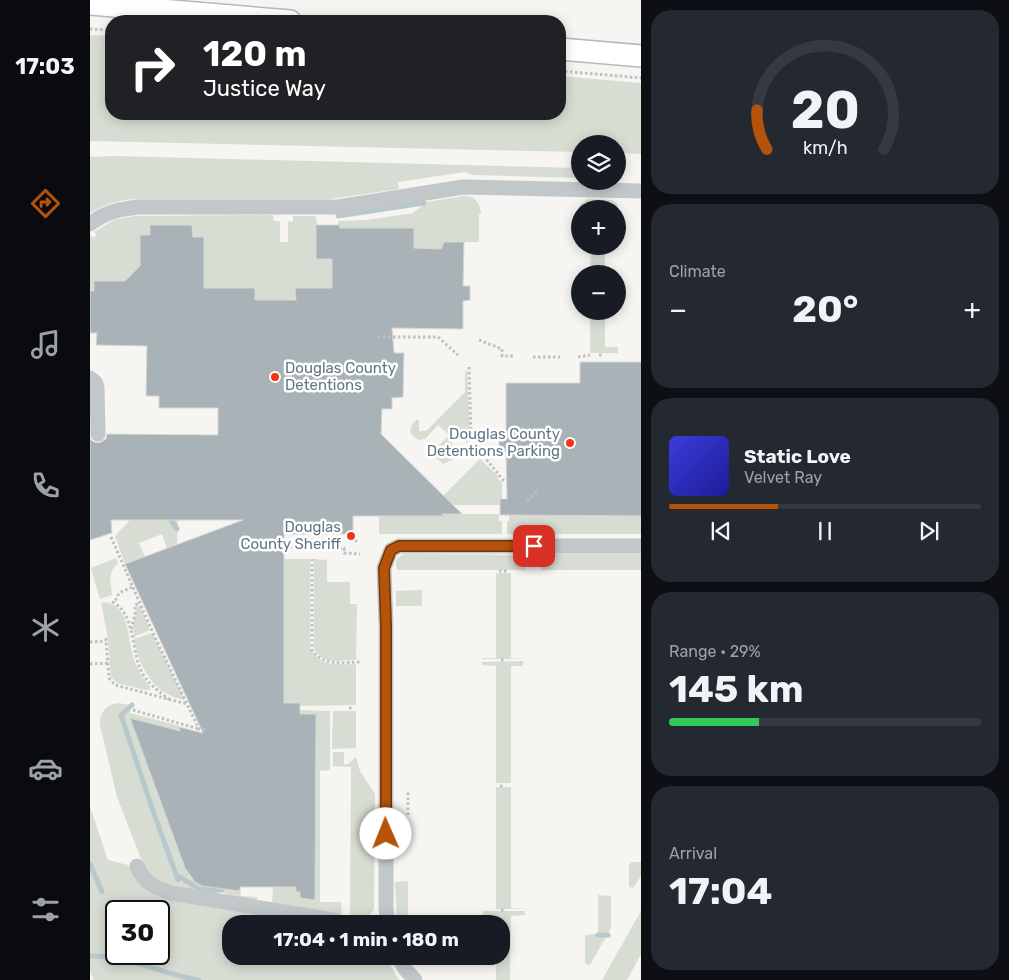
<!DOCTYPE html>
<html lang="en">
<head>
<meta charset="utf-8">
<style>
  :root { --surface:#171b24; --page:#242831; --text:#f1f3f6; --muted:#9ea1a6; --line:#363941; --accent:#b45309 }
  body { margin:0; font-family:Rubik,sans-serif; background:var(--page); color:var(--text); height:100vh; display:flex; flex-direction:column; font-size:19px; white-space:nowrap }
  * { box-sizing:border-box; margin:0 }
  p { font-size:16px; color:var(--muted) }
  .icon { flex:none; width:28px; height:28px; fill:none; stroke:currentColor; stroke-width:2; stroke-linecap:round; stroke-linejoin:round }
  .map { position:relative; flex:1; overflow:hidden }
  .drawer { display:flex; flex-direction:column; gap:10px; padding:10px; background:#0d0f14; width:368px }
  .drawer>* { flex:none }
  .guide { position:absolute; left:15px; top:15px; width:461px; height:105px; border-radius:20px; box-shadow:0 2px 12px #0003; background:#202124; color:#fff; overflow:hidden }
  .tools { position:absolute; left:481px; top:135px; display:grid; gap:10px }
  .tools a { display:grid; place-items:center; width:55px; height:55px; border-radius:50%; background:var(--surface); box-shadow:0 2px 12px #0003; font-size:25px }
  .speed { position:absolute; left:15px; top:900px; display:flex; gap:10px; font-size:25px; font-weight:700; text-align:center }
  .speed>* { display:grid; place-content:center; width:65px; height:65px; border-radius:50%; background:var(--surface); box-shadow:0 2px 12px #0003; line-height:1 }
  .speed .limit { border:2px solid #111; border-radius:8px; background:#fff; color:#111 }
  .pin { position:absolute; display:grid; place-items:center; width:42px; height:42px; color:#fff; margin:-21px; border-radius:10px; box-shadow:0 2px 8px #0006 }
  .me { position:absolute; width:55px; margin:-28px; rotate:359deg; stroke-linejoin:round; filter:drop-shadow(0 0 4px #0008) }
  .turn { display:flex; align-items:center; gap:18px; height:105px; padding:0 15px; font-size:22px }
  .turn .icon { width:65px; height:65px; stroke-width:2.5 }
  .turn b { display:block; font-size:35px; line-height:42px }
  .big { font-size:38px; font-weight:700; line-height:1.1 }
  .drawer .tile { flex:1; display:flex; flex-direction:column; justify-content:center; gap:8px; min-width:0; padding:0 18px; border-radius:20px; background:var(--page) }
  .drawer .dial { align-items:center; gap:0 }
  .dial svg { height:130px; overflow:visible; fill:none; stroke:var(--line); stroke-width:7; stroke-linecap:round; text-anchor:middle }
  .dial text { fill:var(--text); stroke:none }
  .song { display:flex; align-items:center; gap:15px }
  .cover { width:60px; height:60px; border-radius:8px; background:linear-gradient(135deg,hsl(240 70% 55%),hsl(240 70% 35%)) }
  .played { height:5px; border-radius:2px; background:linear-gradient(90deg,var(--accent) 35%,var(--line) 35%) }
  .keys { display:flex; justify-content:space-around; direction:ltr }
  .heat { display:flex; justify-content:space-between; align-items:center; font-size:28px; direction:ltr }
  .charge { height:8px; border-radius:4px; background:linear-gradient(90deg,#34c759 29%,var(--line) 0) }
  .trip { position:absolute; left:132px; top:915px; width:288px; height:50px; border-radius:20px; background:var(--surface); box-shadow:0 2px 12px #0003; font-weight:700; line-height:50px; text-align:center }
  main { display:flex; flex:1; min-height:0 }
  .tab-bar { display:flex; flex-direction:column; width:90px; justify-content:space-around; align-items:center; background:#090b0e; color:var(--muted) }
  .tab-bar .icon { width:35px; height:35px }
  .tab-bar .current { color:var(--accent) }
  .tab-bar b { font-size:22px; color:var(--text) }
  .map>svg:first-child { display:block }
  .green { fill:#d7ddd2; fill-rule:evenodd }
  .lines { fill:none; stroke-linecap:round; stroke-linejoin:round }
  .stream { stroke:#b9c8cc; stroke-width:5 }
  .building { fill:#a9b3b7; stroke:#d7d6d4 }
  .secondary-casing { stroke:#b4babe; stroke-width:24 }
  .path { stroke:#bec0c2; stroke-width:3; stroke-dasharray:2.5 2.5; stroke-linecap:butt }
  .minor { stroke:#c2c7ca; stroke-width:15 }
  .secondary { stroke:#fff; stroke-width:21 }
  .route-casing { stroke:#753606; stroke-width:12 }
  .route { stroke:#b45309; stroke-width:9 }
  .poi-dot { fill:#f03617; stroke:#fff; stroke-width:2 }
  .labels { text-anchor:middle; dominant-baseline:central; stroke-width:5; stroke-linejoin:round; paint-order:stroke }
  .poi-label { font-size:15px; fill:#627885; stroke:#fff; text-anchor:end }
</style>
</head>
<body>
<main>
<nav class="tab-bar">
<b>17:03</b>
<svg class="icon current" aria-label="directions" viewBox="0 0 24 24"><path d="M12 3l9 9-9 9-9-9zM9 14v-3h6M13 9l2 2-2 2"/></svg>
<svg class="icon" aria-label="music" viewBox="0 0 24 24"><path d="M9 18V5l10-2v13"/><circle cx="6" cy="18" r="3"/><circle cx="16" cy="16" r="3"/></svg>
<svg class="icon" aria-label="phone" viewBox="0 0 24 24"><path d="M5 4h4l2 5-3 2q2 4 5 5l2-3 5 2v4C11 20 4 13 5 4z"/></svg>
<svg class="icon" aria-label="climate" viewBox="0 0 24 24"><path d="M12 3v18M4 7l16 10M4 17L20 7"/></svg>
<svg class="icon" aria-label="car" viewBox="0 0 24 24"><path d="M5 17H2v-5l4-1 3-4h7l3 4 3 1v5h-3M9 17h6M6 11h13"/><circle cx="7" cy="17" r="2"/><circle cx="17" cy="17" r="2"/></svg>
<svg class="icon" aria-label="filters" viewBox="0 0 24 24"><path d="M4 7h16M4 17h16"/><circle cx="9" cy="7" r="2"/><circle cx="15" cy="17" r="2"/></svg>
</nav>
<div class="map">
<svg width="552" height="980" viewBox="0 0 552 980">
  <rect width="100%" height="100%" fill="#f6f5f1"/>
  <g class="green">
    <path d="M0,35L21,36V114H470V76L551,83V154L528,153V144H490V152L0,141Z"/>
    <path d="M25,156L490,168V178L384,175L375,172L308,182L309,189L240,199H47C29,200 15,204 0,213V157Z"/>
    <path d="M374,196C386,196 390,203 391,214H389V242H354L351,250L335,251V248H324V228H250L249,226L247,225L249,221L276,220L323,213L337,202Z"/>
    <path d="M497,199L522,200L527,204L529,213L528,214V209H490L489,214V206Z"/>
    <path d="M183,215L184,221H190V242H198V221L203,222V216H225C229,222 226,249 226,259H242L248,288H206L205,298L177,344L176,300H167L165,298V288H123L114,291V238L105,237L103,236L102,226L60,225V235L50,266L35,281H4V291H0V235L3,238L7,235L4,232L24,220L44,216Z"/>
    <path d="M501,246H515V274H500Z"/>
    <path d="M500,311H515V347H528V353H500Z"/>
    <path d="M377,369L380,440L376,443L375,432H368L362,439V460L353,464L344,456V450L359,435L348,425L335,439L329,440C317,434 319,427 327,419L329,421V431H336L375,392V372Z"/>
    <path d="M390,459L409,477L407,478L412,482V499L410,500V505H363L353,496Z"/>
    <path d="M353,514H409V521H412V534H289V515L352,516Z"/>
    <path d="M419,515L551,516V534H417V521H419Z"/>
    <path d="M40,520H88L87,545L77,549L72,534L49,543L55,557L35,564L25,536Z"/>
    <path d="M314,554L427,555L434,561L435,570H308C303,563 307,557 314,554Z"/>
    <path d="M460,554H551V570H451L452,560Z"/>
    <path d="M26,558L28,564C17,572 21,583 22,595L10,599L1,568Z"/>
    <path d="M194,559H220V648C231,668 246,664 266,664V705L210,706L194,703Z"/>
    <path d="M224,559L237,560V582H260V604H267L266,660C250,660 233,665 224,649Z"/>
    <path d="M406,573H421V658L434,659H392V658H406Z"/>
    <path d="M332,590V606H306V591Z"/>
    <path d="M11,602C40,602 37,636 43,656C47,668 52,678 60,686V690H55L27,683L21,677L18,640Z"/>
    <path d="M50,606L60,630L44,637L43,627L47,607Z"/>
    <path d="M62,633L95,700C64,695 49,668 44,639Z"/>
    <path d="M434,661L432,666H421V783H406V666L392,665V662Z"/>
    <path d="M27,703L42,705L40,713L90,726L91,731L40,718L100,877L112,886L150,891L151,896L167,897V905L137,898V894L129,892L128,897L95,891L65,881L53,864L27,797L10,725C9,713 16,705 27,703Z"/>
    <path d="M209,710L240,711V770L230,771V902H251L252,915L250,917L184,904L182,901L183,887H206V892H210V898L225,900Z"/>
    <path d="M243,711H266V748L242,749Z"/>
    <path d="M243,752H254V764H258L266,757L270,771L285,794L284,907C284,912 279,914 278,920C271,922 266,920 261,917L260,912L261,767L243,766Z"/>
    <path d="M406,787H421V908L435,909H406Z"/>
    <path d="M0,807L18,860L38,865L47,881L192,919L195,921L199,918L234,924H141V956H295L309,980H4L0,970ZM26,911H69V954H26Z"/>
    <path d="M541,862H551V876L543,888L539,887V865Z"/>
    <path d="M318,881V924H307L305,882Z"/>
    <path d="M508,895L521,896V928L500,965H497L495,962V937L496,935L508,934Z"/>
    <path d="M393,911H435V915L421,916L420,980H406V956H411V924H406L405,915H393Z"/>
    <path d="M551,911V954L537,980H512Z"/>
  </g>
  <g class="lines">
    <g class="stream">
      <path d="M248,216L334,203"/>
      <path d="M81,520L87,529"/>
      <path d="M42,705L31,715L62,808L88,880"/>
      <path d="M0,864L12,892"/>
      <path d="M88,878L90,877L109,889L132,890"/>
      <path d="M508,935H518"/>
      <path d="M49,954L57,965"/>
      <path d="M0,956C38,955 72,974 109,980"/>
    </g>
  </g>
  <g class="building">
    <path d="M60,225H102L103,237H114V288H165V300H206L205,288H242V259H226V225H249L250,228H324V248L351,249L354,242H374L373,286H380V300L373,301V329L302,328L304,353H314L313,397L302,398V409H292L291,434L372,514H352L353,516H263V534H194V703H210V714H226L225,900L210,898V892H206V887H150V891L112,886L105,882L95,868L40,718L90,731L89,727L113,733L35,564L153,520H21L22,533L0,540V439L4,442L9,443L16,439L17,434L128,435V408H69V396H56L57,346L6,345L7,333H0V291H4V281H35L50,266V235H60Z"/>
    <path d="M490,362H552V516L410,515V499H417L416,452H409V433H416V383H490Z"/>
  </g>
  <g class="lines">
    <g class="secondary-casing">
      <g id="secondary">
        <path d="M0,4L200,21"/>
        <path d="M470,49L552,56"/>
      </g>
    </g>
    <g class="path">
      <path d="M0,29L21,30"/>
      <path d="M470,71L552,78"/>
      <path d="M288,337H348L368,355"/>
      <path d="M389,340L412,349V356H424"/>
      <path d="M509,355H512"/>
      <path d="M443,357H470"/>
      <path d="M488,357L500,355"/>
      <path d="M379,367L381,439"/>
      <path d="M387,448L414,481"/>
      <path d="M437,500L447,492"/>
      <path d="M21,537L62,631L109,729L116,730"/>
      <path d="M265,540L268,543"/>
      <path d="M194,547L254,548V553L270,554"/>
      <path d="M222,559V650C233,667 254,662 271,662"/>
      <path d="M409,571H418"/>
      <path d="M42,587L29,593L25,601L23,602C47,616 40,654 54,676C61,686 71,693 80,700"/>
      <path d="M41,629L45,614V605L50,603"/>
      <path d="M16,638L19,678L25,685L97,704"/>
      <path d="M0,642L16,641"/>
      <path d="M411,660H416"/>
      <path d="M0,664L18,663"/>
      <path d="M259,708H262"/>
      <path d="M43,710L109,729"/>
      <path d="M410,786H415"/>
      <path d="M318,815V790"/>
      <path d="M411,910H414"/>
    </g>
    <g class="minor">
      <path d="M0,224C15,212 30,209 49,207H248L373,187L552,191"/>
      <path d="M0,378L5,382L7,387L8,434"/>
      <path d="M47,866C53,882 65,888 81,893L243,920L252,924"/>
      <path d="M298,924L296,908V626L294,568L301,550L309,546H552"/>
      <path d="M308,956L315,969L325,980"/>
    </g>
    <use href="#secondary" class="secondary"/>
  </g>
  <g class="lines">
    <g class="route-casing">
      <path id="route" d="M296,834V626L294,568L301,550L309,546H444"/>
    </g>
    <use href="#route" class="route"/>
  </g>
  <g class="poi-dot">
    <circle cx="185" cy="377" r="5"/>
    <circle cx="480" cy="443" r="5"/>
    <circle cx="261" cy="536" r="5"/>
  </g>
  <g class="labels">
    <g class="poi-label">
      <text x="195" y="368" text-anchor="start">Douglas County<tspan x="195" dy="17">Detentions</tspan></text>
      <text x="470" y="434">Douglas County<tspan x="470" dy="17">Detentions Parking</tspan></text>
      <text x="251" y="527">Douglas<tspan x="251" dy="17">County Sheriff</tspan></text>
    </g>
  </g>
</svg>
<div class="tools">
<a><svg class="icon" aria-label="layers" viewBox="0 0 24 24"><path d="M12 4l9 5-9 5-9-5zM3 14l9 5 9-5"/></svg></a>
<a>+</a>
<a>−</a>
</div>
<div class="speed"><div class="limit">30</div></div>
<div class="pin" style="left:444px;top:546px;background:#d93025"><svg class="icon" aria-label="arrive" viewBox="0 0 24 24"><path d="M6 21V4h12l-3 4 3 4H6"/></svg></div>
<svg class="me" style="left:296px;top:834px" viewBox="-20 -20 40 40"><circle r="19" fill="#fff"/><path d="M0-13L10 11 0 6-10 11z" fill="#b45309"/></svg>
<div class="trip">17:04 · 1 min · 180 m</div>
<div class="guide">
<div class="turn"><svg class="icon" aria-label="right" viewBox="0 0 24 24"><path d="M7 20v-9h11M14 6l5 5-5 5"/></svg><div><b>120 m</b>Justice Way</div></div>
</div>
</div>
<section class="drawer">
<div class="tile dial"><svg viewBox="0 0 100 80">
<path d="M14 69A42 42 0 1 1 86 69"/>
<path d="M14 69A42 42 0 0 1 8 45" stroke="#b45309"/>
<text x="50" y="56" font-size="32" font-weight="700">20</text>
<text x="50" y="72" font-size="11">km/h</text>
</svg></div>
<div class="tile"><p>Climate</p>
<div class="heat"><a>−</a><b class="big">20°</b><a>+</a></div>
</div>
<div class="tile">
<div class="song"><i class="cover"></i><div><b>Static Love</b><p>Velvet Ray</p></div></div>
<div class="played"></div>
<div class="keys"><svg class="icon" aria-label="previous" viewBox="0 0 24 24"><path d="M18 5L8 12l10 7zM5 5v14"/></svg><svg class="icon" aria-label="pause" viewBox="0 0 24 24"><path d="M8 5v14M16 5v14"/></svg><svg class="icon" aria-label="next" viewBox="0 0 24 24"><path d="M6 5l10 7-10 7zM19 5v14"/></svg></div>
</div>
<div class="tile"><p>Range · 29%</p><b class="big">145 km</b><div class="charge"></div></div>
<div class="tile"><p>Arrival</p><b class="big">17:04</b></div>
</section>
</main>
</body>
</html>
